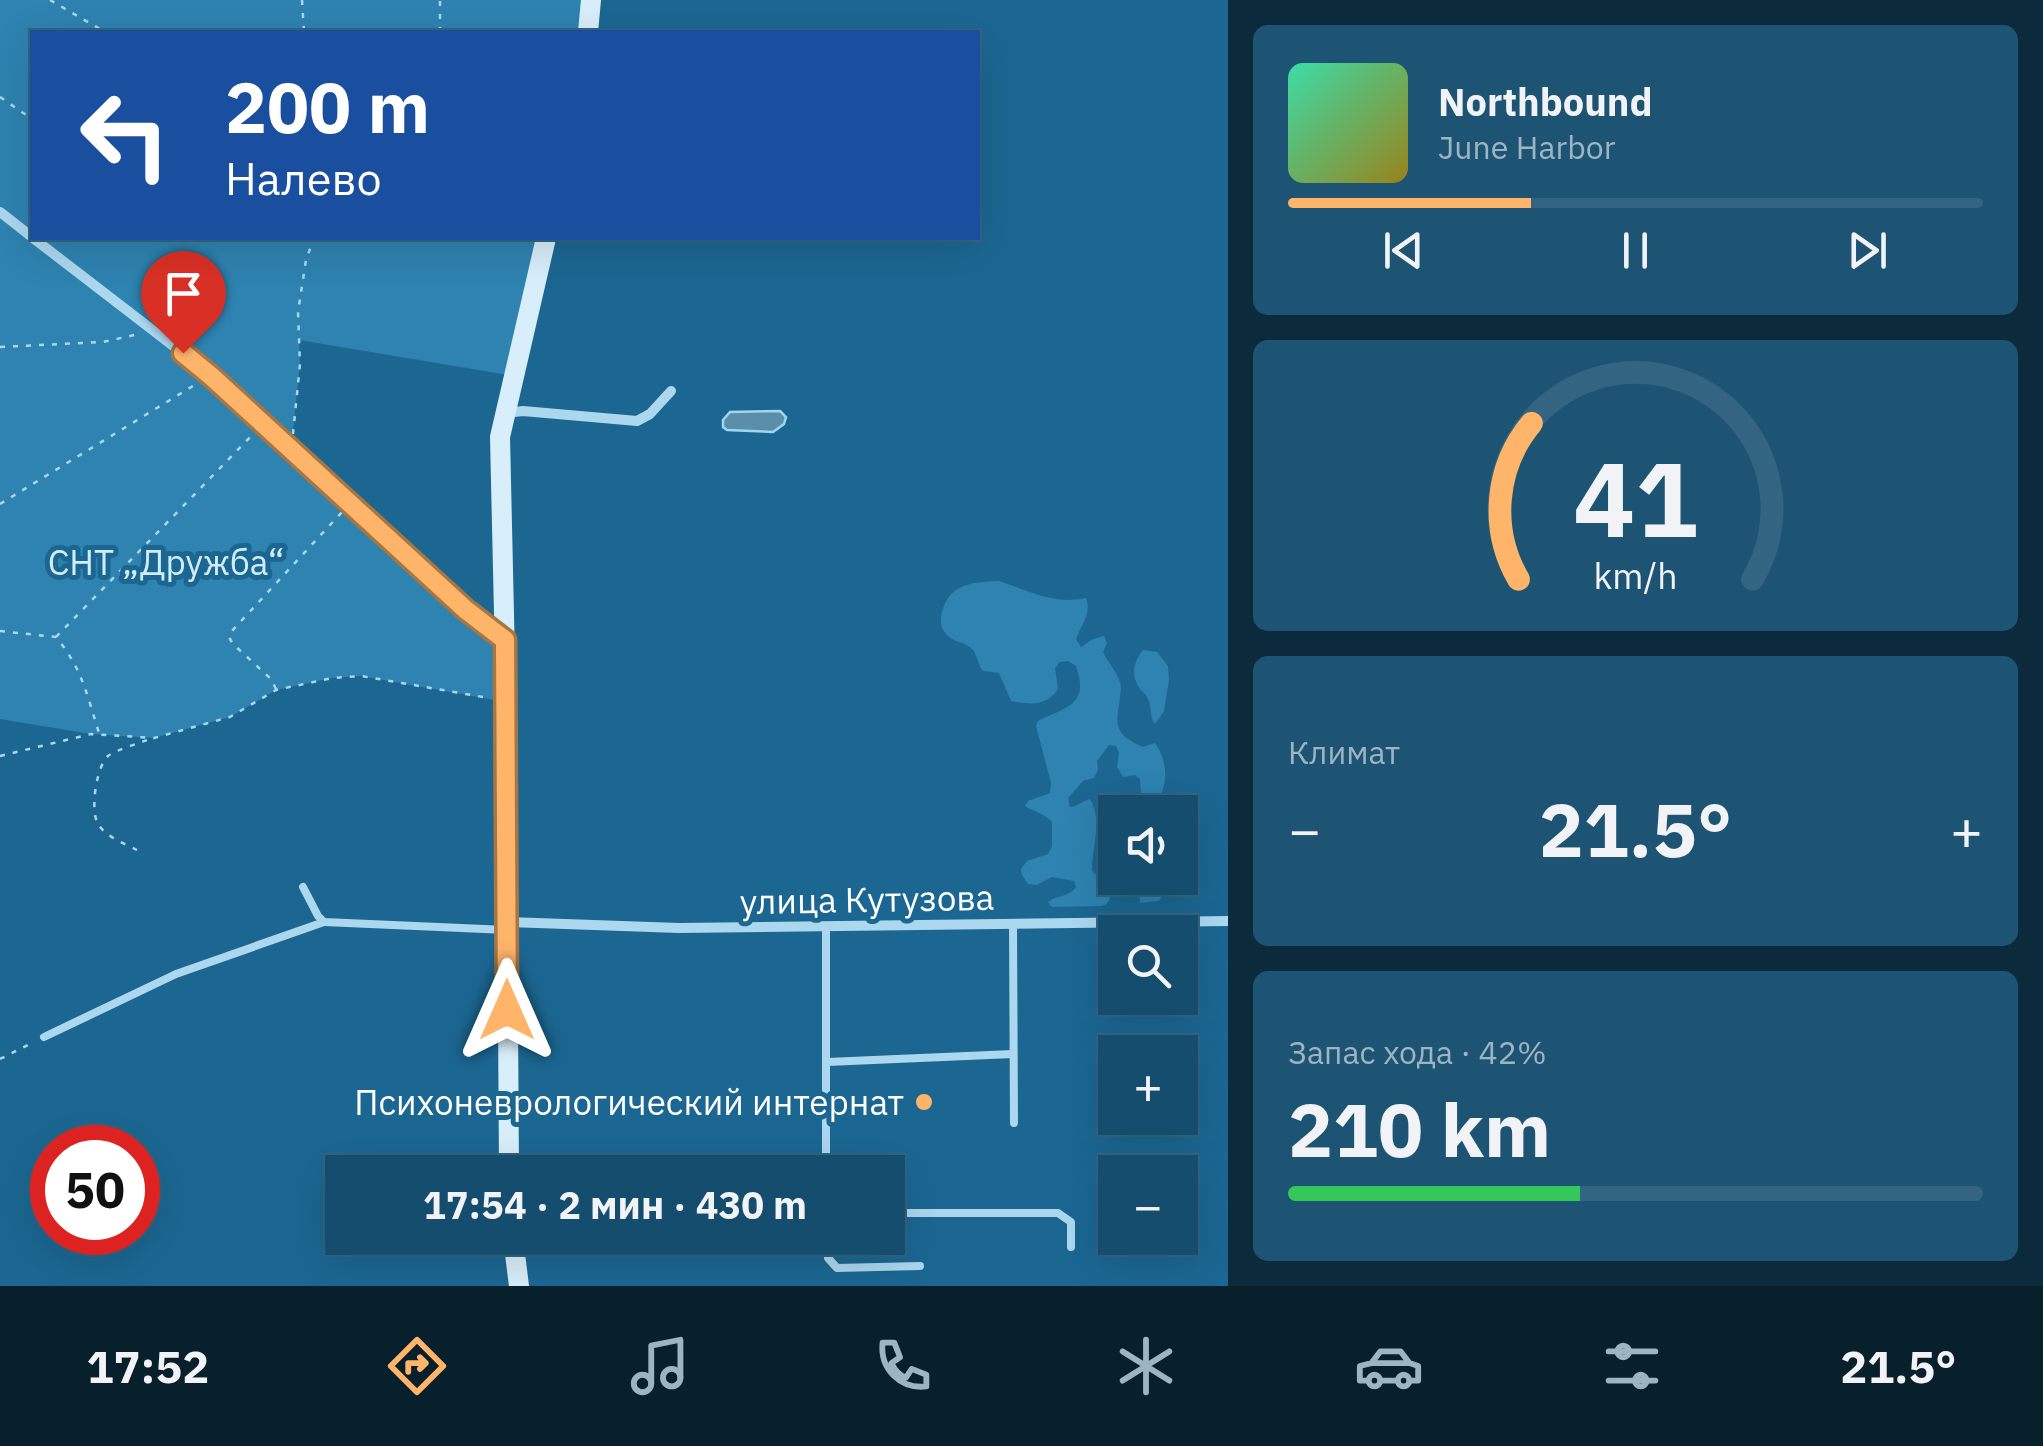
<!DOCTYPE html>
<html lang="ru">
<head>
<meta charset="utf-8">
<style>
  :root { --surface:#144d6e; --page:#1d5473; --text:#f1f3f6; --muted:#9db4c2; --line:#336481; --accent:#ffb569 }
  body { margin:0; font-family:"IBM Plex Sans",sans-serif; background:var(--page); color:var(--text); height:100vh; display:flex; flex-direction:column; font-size:38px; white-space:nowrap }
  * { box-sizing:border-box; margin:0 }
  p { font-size:32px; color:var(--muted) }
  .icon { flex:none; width:55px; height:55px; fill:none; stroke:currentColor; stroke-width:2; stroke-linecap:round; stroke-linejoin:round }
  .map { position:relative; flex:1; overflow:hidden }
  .sheet { display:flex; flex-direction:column; gap:25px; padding:25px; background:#0b2a3c; width:815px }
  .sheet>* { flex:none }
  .banner { position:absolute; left:30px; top:30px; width:950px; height:210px; border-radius:0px; box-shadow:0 10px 40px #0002,0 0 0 2px var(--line); background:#1a4fa0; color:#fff; overflow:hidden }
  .tools { position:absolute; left:1098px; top:795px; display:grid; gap:20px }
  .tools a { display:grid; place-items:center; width:100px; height:100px; border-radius:0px; background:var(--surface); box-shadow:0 10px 40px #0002,0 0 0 2px var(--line); font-size:50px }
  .speed { position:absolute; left:30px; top:1125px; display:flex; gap:20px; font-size:50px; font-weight:700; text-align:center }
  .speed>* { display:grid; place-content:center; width:130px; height:130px; border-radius:50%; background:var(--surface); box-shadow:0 10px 40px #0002,0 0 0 2px var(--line); line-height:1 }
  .speed .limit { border:15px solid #d22; background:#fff; color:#111 }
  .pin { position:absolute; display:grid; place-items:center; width:85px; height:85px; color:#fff; margin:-102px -42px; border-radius:50% 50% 50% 0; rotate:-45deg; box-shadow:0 0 10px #0007 }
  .pin .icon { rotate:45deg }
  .me { position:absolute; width:110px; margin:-55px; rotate:0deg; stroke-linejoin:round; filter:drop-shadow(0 0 8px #0008) }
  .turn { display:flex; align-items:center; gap:35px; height:210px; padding:0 30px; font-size:45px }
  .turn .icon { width:130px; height:130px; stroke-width:2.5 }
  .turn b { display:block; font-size:70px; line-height:85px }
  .big { font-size:75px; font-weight:700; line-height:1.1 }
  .sheet .card { flex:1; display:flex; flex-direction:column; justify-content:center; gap:15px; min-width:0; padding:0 35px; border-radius:15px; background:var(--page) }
  .sheet .dial { align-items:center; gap:0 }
  .dial svg { height:260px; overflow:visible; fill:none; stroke:var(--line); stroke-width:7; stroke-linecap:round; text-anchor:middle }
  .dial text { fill:var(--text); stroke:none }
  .song { display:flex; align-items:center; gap:30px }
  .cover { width:120px; height:120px; border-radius:15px; background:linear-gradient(135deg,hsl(160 70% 55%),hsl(50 70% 35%)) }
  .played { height:10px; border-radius:5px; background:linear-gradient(90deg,var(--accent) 35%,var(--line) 35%) }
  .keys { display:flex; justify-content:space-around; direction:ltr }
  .heat { display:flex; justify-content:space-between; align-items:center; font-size:55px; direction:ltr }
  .charge { height:15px; border-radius:8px; background:linear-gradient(90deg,#34c759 42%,var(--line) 0) }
  .trip { position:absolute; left:325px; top:1155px; width:580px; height:100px; border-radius:0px; background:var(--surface); box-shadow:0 10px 40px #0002,0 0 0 2px var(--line); font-weight:700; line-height:100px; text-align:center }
  .tabs { display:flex; height:160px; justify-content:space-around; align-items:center; background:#081f2c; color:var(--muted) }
  .tabs .icon { width:70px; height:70px }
  .tabs .current { color:var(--accent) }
  .tabs b { font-size:45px; color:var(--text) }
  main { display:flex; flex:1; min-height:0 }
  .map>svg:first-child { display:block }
  .green { fill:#2e83b0 }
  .water { fill:#5b8eab; stroke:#9ed5f1; stroke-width:2.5 }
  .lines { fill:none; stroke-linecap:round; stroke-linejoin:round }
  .path { stroke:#abd7ef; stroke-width:2.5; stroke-dasharray:5 8; stroke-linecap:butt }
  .service { stroke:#abd7ef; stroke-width:8 }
  .minor { stroke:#abd7ef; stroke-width:10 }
  .secondary { stroke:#d8eefa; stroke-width:20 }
  .route-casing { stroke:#a67644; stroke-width:25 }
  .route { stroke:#ffb569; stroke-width:18 }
  .poi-dot { fill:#ffb569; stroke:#1b6792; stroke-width:4 }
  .labels { text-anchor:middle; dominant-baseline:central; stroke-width:10; stroke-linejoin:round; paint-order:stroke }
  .park-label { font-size:35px; fill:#d1ecfa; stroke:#1b6792 }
  .street-label { font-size:35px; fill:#fff; stroke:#1b6792 }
  .poi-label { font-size:35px; fill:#fff; stroke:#1b6792; text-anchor:end }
</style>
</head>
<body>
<main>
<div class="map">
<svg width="1228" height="1286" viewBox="0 0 1228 1286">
  <rect width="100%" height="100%" fill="#1b6792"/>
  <g class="green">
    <path d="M0,0H591L588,32H32V238H546L514,376L299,340L300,364L291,451L505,640L506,702L361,676L332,678L276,690L230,717L154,738L91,734L0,719Z"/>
    <path d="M999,581C1030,591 1054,605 1086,598C1092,614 1081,625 1076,639L1081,647L1093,639L1104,636L1107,643L1103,652C1108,663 1121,676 1121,688C1119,719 1107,732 1143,747L1155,743C1169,763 1169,788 1153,806L1142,804L1140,779L1135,775L1123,777L1117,767L1119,753L1116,746L1109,745L1097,761L1098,770L1094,778L1083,781L1068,798L1070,807C1077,807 1082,801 1090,799C1103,821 1092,846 1092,870L1108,891L1110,898L1107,904L1101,906L1052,907L1048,902C1059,894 1068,898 1076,887L1074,881L1052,877L1037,885L1028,884L1022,875L1021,869L1027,861L1048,854L1052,846V822C1044,813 1034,812 1025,806L1028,801L1050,793L1051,783L1036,726L1038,721C1066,707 1090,705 1076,666L1068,661L1060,662L1055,668L1058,689C1047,706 1030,705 1011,701L999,673L983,671C978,665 978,657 973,650C965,641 953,643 946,634C940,628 940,620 942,612C949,583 974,582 999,581Z"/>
    <path d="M1143,650L1157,652L1168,666L1169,680L1164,711L1155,724C1149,716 1152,708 1148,699C1146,693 1139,690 1137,684C1131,671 1135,660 1143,650Z"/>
    <path d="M1138,878H1169L1167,886L1159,901L1140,903Z"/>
  </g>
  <path class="water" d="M780,411L786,417L784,424L773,432L727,430L723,427V420L730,412Z"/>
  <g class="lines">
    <g class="path">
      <path d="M50,0L105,32"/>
      <path d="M302,0L304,32"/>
      <path d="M440,32V0"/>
      <path d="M0,97L32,119"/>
      <path d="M0,347L103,342L139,334"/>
      <path d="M293,434L300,364L298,312L306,260L314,238"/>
      <path d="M0,504L201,381"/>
      <path d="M0,631L56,637C82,668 87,695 99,733"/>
      <path d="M56,637L257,430"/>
      <path d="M276,689L271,679L233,644L230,639V633L343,511"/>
      <path d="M0,756L91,734L154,738L230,717L276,690L332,678L361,676L489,698"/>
      <path d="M137,850C125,844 106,837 98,824C90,811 96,767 108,756C117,749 141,743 152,738"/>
      <path d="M0,1059L34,1042"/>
    </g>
    <g class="service">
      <path d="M303,887L318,916L324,922L507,930"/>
      <path d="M1013,925L1014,1123"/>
      <path d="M44,1037L176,974L324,922"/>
      <path d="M827,1062L1013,1054"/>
      <path d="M826,1172V927"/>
      <path d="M888,1213H1058L1071,1222V1247"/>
      <path d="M827,1238L828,1258L837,1268L920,1266"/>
    </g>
    <g class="minor">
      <path d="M0,212L32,237"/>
      <path d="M33,238L211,375L466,610L504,639"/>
      <path d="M505,413L523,411L637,421L650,414L671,391"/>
      <path d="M508,922L679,928L1228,921"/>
    </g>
    <g class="secondary">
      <path d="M588,32L591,0"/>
      <path d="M509,1172L506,702L500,437L546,238"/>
      <path d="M513,1238L519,1286"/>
    </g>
  </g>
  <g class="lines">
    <g class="route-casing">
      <path id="route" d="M183,353L211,376L466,610L505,640L507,1010"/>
    </g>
    <use href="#route" class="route"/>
  </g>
  <circle class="poi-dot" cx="924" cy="1102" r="10"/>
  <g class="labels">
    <g class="park-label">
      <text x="166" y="562">СНТ „Дружба“</text>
    </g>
    <g class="street-label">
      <text transform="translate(867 899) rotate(-1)">улица Кутузова</text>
    </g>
    <g class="poi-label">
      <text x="904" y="1102">Психоневрологический интернат</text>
    </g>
  </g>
</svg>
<div class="tools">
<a><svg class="icon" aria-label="sound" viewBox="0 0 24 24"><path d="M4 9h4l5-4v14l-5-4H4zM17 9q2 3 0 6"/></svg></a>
<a><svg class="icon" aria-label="search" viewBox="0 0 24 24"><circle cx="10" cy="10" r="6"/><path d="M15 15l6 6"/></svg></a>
<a>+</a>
<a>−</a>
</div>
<div class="speed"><div class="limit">50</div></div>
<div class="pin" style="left:183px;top:353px;background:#d93025"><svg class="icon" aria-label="arrive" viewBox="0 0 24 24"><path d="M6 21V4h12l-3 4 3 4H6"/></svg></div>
<svg class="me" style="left:507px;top:1010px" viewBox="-20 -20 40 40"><path d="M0-17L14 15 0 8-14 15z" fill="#ffb569" stroke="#fff" stroke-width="4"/></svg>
<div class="trip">17:54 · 2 мин · 430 m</div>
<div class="banner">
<div class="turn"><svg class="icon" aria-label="left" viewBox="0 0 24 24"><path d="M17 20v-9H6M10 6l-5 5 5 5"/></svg><div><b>200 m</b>Налево</div></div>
</div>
</div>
<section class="sheet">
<div class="card">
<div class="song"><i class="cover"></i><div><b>Northbound</b><p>June Harbor</p></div></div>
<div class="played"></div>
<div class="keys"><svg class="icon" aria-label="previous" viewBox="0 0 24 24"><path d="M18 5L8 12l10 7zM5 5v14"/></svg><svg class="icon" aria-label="pause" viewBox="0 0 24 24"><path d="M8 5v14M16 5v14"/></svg><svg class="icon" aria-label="next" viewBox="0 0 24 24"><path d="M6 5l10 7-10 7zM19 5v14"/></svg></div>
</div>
<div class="card dial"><svg viewBox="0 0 100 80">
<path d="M14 69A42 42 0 1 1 86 69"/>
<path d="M14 69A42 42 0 0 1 18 21" stroke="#ffb569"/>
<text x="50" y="56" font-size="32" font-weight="700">41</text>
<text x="50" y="72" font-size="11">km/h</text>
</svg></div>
<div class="card"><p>Климат</p>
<div class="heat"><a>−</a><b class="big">21.5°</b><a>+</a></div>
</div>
<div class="card"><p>Запас хода · 42%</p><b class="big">210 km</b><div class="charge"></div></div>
</section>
</main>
<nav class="tabs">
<b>17:52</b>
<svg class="icon current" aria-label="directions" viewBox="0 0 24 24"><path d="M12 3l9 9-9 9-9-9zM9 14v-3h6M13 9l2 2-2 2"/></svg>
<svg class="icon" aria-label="music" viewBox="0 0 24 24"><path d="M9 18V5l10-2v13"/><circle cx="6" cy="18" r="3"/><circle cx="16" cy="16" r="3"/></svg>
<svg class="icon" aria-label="phone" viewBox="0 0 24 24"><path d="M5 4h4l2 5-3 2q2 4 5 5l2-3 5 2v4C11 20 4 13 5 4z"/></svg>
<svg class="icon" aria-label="climate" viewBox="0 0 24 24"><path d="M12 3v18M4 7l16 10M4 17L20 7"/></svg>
<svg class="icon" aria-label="car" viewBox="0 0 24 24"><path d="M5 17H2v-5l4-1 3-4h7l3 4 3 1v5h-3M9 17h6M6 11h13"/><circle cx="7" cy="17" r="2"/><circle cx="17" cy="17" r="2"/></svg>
<svg class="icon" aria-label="filters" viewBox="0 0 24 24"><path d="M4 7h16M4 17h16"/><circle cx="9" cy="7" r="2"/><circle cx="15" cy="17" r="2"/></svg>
<b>21.5°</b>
</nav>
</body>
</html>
